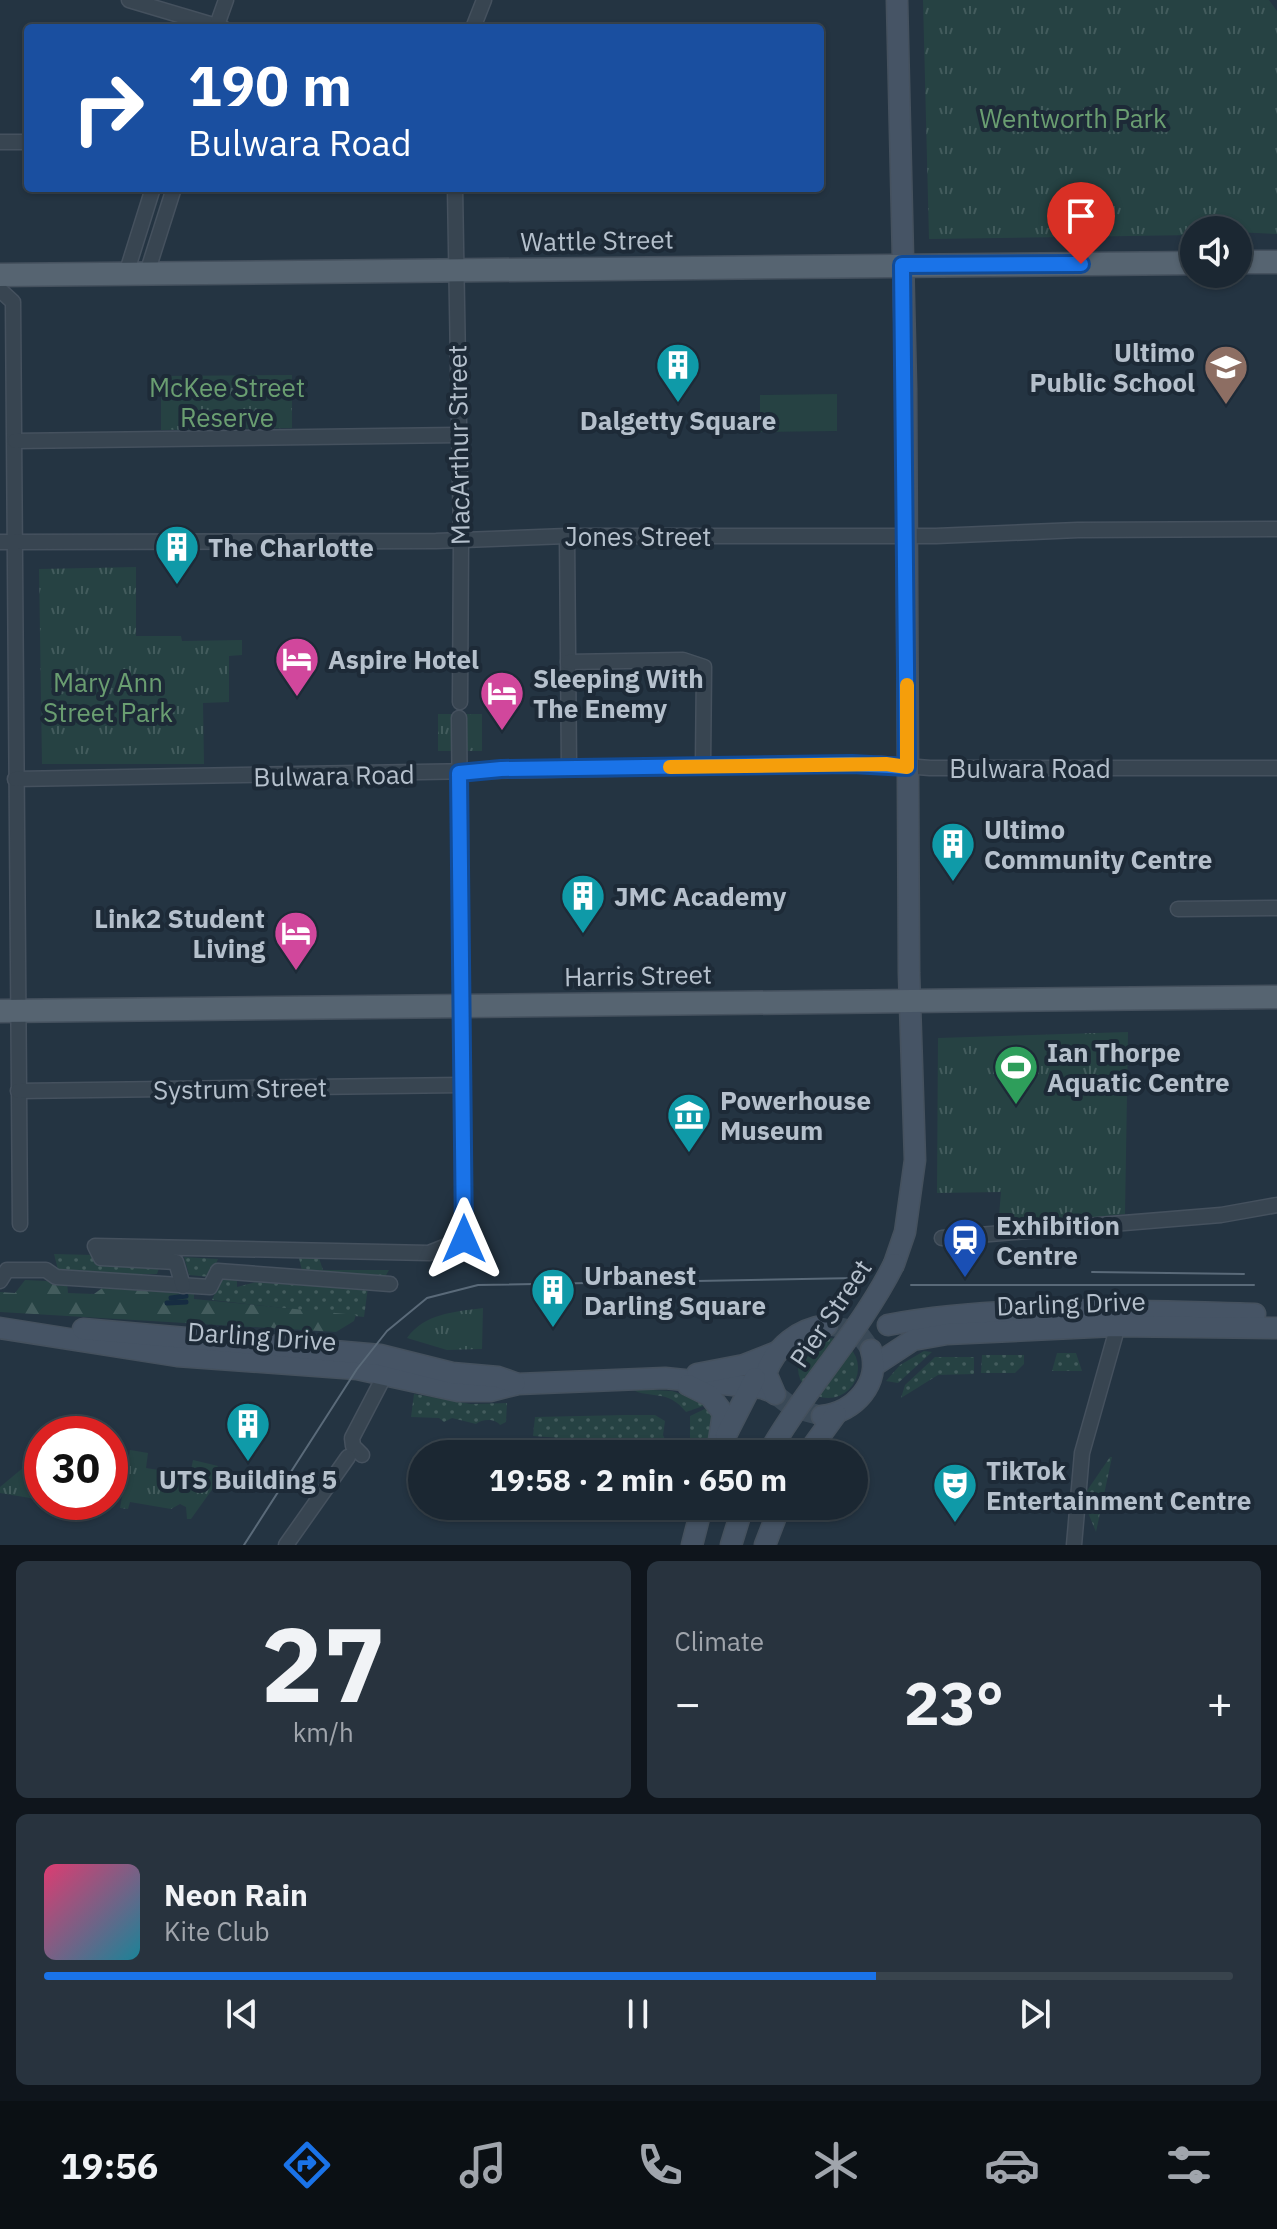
<!DOCTYPE html>
<html lang="en">
<head>
<meta charset="utf-8">
<style>
  :root { --surface:#1b2732; --page:#28333e; --text:#f1f3f6; --muted:#a0a5ac; --line:#39444d; --accent:#1a73e8 }
  body { margin:0; font-family:"IBM Plex Sans",sans-serif; background:var(--page); color:var(--text); height:100vh; display:flex; flex-direction:column; font-size:30px; white-space:nowrap }
  * { box-sizing:border-box; margin:0 }
  p { font-size:26px; color:var(--muted) }
  .icon { flex:none; width:44px; height:44px; fill:none; stroke:currentColor; stroke-width:2; stroke-linecap:round; stroke-linejoin:round }
  .map { position:relative; height:1545px; overflow:hidden }
  .drawer { display:flex; flex-direction:column; gap:16px; padding:16px; background:#0f151c; flex:1 }
  .drawer>* { flex:none }
  .banner { position:absolute; left:24px; top:24px; width:800px; height:168px; border-radius:8px; box-shadow:0 2px 6px #0004,0 0 0 2px var(--line); background:#1a4fa0; color:#fff; overflow:hidden }
  .buttons { position:absolute; left:1180px; top:216px; display:grid; gap:16px }
  .buttons a { display:grid; place-items:center; width:72px; height:72px; border-radius:50%; background:var(--surface); box-shadow:0 2px 6px #0004,0 0 0 2px var(--line); font-size:40px }
  .speed { position:absolute; left:24px; top:1416px; display:flex; gap:16px; font-size:40px; font-weight:700; text-align:center }
  .speed>* { display:grid; place-content:center; width:104px; height:104px; border-radius:50%; background:var(--surface); box-shadow:0 2px 6px #0004,0 0 0 2px var(--line); line-height:1 }
  .speed .limit { border:12px solid #d22; background:#fff; color:#111 }
  .pin { position:absolute; display:grid; place-items:center; width:68px; height:68px; color:#fff; margin:-82px -34px; border-radius:50% 50% 50% 0; rotate:-45deg; box-shadow:0 0 8px #0007 }
  .pin .icon { rotate:45deg }
  .me { position:absolute; width:88px; margin:-44px; rotate:0deg; stroke-linejoin:round; filter:drop-shadow(0 0 6px #0008) }
  .turn { display:flex; align-items:center; gap:28px; height:168px; padding:0 32px; font-size:36px }
  .turn .icon { width:104px; height:104px; stroke-width:2.5 }
  .turn b { display:block; font-size:56px; line-height:68px }
  .big { font-size:60px; font-weight:700; line-height:1.1 }
  .drawer .tile { flex:1; display:flex; flex-direction:column; justify-content:center; gap:12px; min-width:0; padding:0 28px; border-radius:12px; background:var(--page) }
  .drawer .dial { align-items:center; gap:0 }
  .dial b { font-size:104px; line-height:1 }
  .song { display:flex; align-items:center; gap:24px }
  .cover { width:96px; height:96px; border-radius:12px; background:linear-gradient(135deg,hsl(340 70% 55%),hsl(190 70% 35%)) }
  .played { height:8px; border-radius:4px; background:linear-gradient(90deg,var(--accent) 70%,var(--line) 70%) }
  .keys { display:flex; justify-content:space-around; direction:ltr }
  .heat { display:flex; justify-content:space-between; align-items:center; font-size:44px; direction:ltr }
  .drawer .tiles { flex:1; display:grid; gap:16px; grid-template-columns:1fr 1fr }
  .tile:last-child { grid-column:span 2 }
  .trip { position:absolute; left:408px; top:1440px; width:460px; height:80px; border-radius:40px; background:var(--surface); box-shadow:0 2px 6px #0004,0 0 0 2px var(--line); font-weight:700; line-height:80px; text-align:center }
  .tab-bar { display:flex; height:128px; justify-content:space-around; align-items:center; background:#0b1014; color:var(--muted) }
  .tab-bar .icon { width:56px; height:56px }
  .tab-bar .active { color:var(--accent) }
  .tab-bar b { font-size:36px; color:var(--text) }
  .map>svg:first-child { display:block }
  .grass { fill:url(#grass-dots) }
  .forest { fill:url(#forest-firs) }
  .park { fill:url(#park-tufts) }
  .pitch { fill:#264243 }
  .lines { fill:none; stroke-linecap:round; stroke-linejoin:round }
  .stream { stroke:#162c41; stroke-width:5 }
  .secondary-tunnel { stroke:#3a4957; stroke-width:20; stroke-dasharray:20 10; stroke-linecap:butt }
  .street-casing { stroke:#45515e; stroke-width:17 }
  .secondary-casing { stroke:#45515e; stroke-width:23 }
  .primary-casing { stroke:#45515e; stroke-width:25 }
  .street { stroke:#384551; stroke-width:14 }
  .secondary { stroke:#465465; stroke-width:20 }
  .primary { stroke:#566471; stroke-width:22 }
  .tram { stroke:#5a6a79; stroke-width:2 }
  .secondary-bridge-casing { stroke:#45515e; stroke-width:23; stroke-linecap:butt }
  .secondary-bridge { stroke:#465465; stroke-width:20 }
  .route-casing { stroke:#114b97; stroke-width:20 }
  .route { stroke:#1a73e8; stroke-width:14 }
  .slow { stroke:#f59e0b; stroke-width:14 }
  .labels { text-anchor:middle; dominant-baseline:central; stroke-width:8; stroke-linejoin:round; paint-order:stroke }
  .park-label { font-size:26px; fill:#6a9e71; stroke:#1d2a37 }
  .street-label { font-size:26px; fill:#b5c0cc; stroke:#1d2a37 }
  .poi-label { font-size:26px; font-weight:bold; fill:#b5c0cc; stroke:#1d2a37; text-anchor:start }
</style>
</head>
<body>
<div class="map">
<svg width="1277" height="1545" viewBox="0 0 1277 1545">
  <defs>
    <pattern id="grass-dots" width="8" height="8" patternUnits="userSpaceOnUse" patternTransform="scale(2)"><rect width="8" height="8" fill="#264243"/><path d="M2 2h.1M6 6h.1" fill="none" stroke="#435c5d" stroke-width="1.8" stroke-linecap="round"/></pattern>
    <pattern id="forest-firs" width="22" height="20" patternUnits="userSpaceOnUse" patternTransform="scale(2)"><rect width="22" height="20" fill="#264243"/><path d="M5 1l3.5 6h-7zM16 11l3.5 6h-7z" fill="#435c5d"/></pattern>
    <pattern id="park-tufts" width="24" height="20" patternUnits="userSpaceOnUse" patternTransform="scale(2)"><rect width="24" height="20" fill="#264243"/><path d="M3 7l-1-3M5 7V3M7 7l1-3M15 17l-1-3M17 17v-4M19 17l1-3" fill="none" stroke="#435c5d"/></pattern>
  </defs>
  <rect width="100%" height="100%" fill="#243442"/>
  <g class="grass">
    <path d="M54,1254L93,1255L160,1265L157,1274H71L69,1270H58Z"/>
    <path d="M184,1257L218,1259L210,1277L189,1275Z"/>
    <path d="M299,1258H319L323,1270H389L385,1277L320,1275V1270L302,1271Z"/>
    <path d="M222,1277L237,1278V1287L256,1282L295,1285L301,1281L368,1287L364,1317L212,1300Z"/>
    <circle cx="828" cy="1368" r="30"/>
    <path d="M924,1351L932,1352L898,1383L886,1381L900,1365Z"/>
    <path d="M1057,1353H1076L1082,1371H1052Z"/>
    <path d="M982,1355H1024V1364L1015,1373H981Z"/>
    <path d="M935,1357H974V1374L938,1375L901,1398L905,1385Z"/>
    <path d="M631,1389L672,1391L709,1404L686,1412C667,1388 651,1400 631,1389Z"/>
    <path d="M414,1394L471,1404L507,1403L506,1422L500,1425C495,1418 482,1419 476,1424L452,1418L444,1422L439,1418L411,1417Z"/>
    <path d="M711,1406L718,1413L711,1454H690V1416Z"/>
    <path d="M624,1415H655L665,1421L663,1435L668,1446L533,1436L535,1417Z"/>
    <path d="M1110,1457H1112L1096,1532L1082,1498Z"/>
  </g>
  <path class="forest" d="M25,1280L67,1282L68,1293L94,1294L105,1286L194,1292V1299L356,1315L354,1321L336,1332L0,1312V1292L15,1293Z"/>
  <g class="park">
    <path d="M923,0H1269L1277,11V234L1194,230V235L929,239Z"/>
    <path d="M292,375V428L161,430V376Z"/>
    <path d="M136,567V636H181L182,641L242,640V655L229,656V702L203,703L204,764H42L39,569Z"/>
    <rect x="438" y="714" width="44" height="37"/>
    <path d="M1128,1032L1125,1214L998,1227L1001,1192L937,1193L938,1038Z"/>
    <path d="M483,1308L482,1349L447,1350L407,1338C425,1313 454,1312 483,1308Z"/>
    <path d="M130,1450L148,1453L146,1468L190,1475L193,1460L218,1466L214,1472L221,1477L191,1519H187L186,1507L180,1504L171,1509L130,1502L128,1509L120,1508Z"/>
    <path d="M42,1452V1500L0,1493V1487Z"/>
  </g>
  <path class="pitch" d="M837,394V431L760,432V395Z"/>
  <g class="lines">
    <g class="stream">
      <path d="M171,1298L186,1296"/>
      <path d="M167,1303L186,1302"/>
    </g>
    <g class="secondary-tunnel">
      <path d="M827,1325L857,1331L871,1350"/>
      <path d="M775,1394L793,1408L822,1416"/>
    </g>
    <g class="street-casing">
      <g id="street">
        <path d="M129,0L223,28"/>
        <path d="M216,28L226,0"/>
        <path d="M473,28L484,0"/>
        <path d="M0,142H28"/>
        <path d="M455,188L461,540L460,702"/>
        <path d="M147,273L174,188"/>
        <path d="M126,274L153,188"/>
        <path d="M0,290L13,302L20,1224"/>
        <path d="M15,441L458,435"/>
        <path d="M567,536L569,768"/>
        <path d="M0,542L436,541L567,536H936L1078,530L1277,529"/>
        <path d="M568,662L683,660L704,667L703,766"/>
        <path d="M15,779L881,764L930,768H1277"/>
        <path d="M1178,909L1277,908"/>
        <path d="M18,1091L462,1085"/>
        <path d="M942,1238L1221,1215L1277,1205"/>
        <path d="M0,1281L7,1270H46L56,1277L210,1287L218,1271L390,1284"/>
        <path d="M183,1286L176,1262L101,1258L95,1246L429,1253L464,1239L459,718"/>
        <path d="M362,1455L353,1446L352,1438L388,1369"/>
        <path d="M286,1545L348,1457"/>
        <path d="M1074,1545L1082,1453L1115,1336"/>
      </g>
    </g>
    <g class="secondary-casing">
      <g id="secondary">
        <path d="M894,1264L905,1232L915,1160L909,973L906,388L897,0"/>
        <path d="M888,1325C1007,1303 1135,1311 1255,1314"/>
        <path d="M0,1328L177,1356L357,1369L458,1391H490L518,1384L665,1378L762,1388L773,1392"/>
        <path d="M83,1329L380,1355L452,1373L498,1377L515,1383"/>
        <path d="M875,1365L913,1340L947,1334L1115,1326L1277,1328"/>
        <path d="M697,1374L744,1365L777,1352"/>
        <path d="M688,1385L710,1396L723,1413L717,1454"/>
        <path d="M775,1394L766,1373C776,1346 799,1329 827,1325"/>
        <path d="M822,1416C855,1412 881,1383 871,1350"/>
        <path d="M726,1435L755,1378"/>
        <path d="M807,1454L836,1414"/>
        <path d="M692,1545L702,1506"/>
        <path d="M731,1545L743,1506"/>
        <path d="M765,1545L780,1506"/>
      </g>
    </g>
    <g class="primary-casing">
      <g id="primary">
        <path d="M1238,262H1277"/>
        <path d="M0,275L1194,263"/>
        <path d="M0,1011L1277,997"/>
      </g>
    </g>
    <use href="#street" class="street"/>
    <use href="#secondary" class="secondary"/>
    <use href="#primary" class="primary"/>
    <g class="tram">
      <path d="M1092,1272L1244,1274"/>
      <path d="M911,1285H1254"/>
      <path d="M244,1545L357,1369L387,1331L427,1298L478,1285L857,1278"/>
    </g>
    <g class="secondary-bridge-casing">
      <path id="secondary-bridge" d="M768,1454C806,1387 860,1332 894,1264"/>
    </g>
    <use href="#secondary-bridge" class="secondary-bridge"/>
  </g>
  <g class="lines">
    <g class="route-casing">
      <path id="route" d="M464,1239L459,773L501,769L852,764L907,767L902,265L1081,264"/>
    </g>
    <use href="#route" class="route"/>
    <path class="slow" d="M670,767L886,764L907,767V685"/>
  </g>
  <defs>
    <g id="building-pin" transform="scale(2.3)"><path d="M0 17L-7.5 6A9.5 9.5 0 1 1 7.5 6Z" fill="#0f9aa8" stroke="#1d2a37"/><path d="M-4-6H4V6H1V3H-1V6H-4ZM-2.5-4.3h1.7v1.8h-1.7ZM.8-4.3h1.7v1.8H.8ZM-2.5-1h1.7V.8h-1.7ZM.8-1h1.7V.8H.8Z" fill="#fff"/></g>
    <g id="school-pin" transform="scale(2.3)"><path d="M0 17L-7.5 6A9.5 9.5 0 1 1 7.5 6Z" fill="#8d6e63" stroke="#1d2a37"/><path d="M0-5L7-2L0 1L-7-2ZM-4 1L0 2.5L4 1V4Q0 6-4 4Z" fill="#fff"/></g>
    <g id="hotel-pin" transform="scale(2.3)"><path d="M0 17L-7.5 6A9.5 9.5 0 1 1 7.5 6Z" fill="#d1479c" stroke="#1d2a37"/><path d="M-6-4.5h1.5V1H6V5H4.5V3h-9V5H-6ZM-4 0a1.8 1.8 0 1 1 3.6 0ZM.5 0V-2.5h3Q6-2.5 6 0Z" fill="#fff"/></g>
    <g id="stadium-pin" transform="scale(2.3)"><path d="M0 17L-7.5 6A9.5 9.5 0 1 1 7.5 6Z" fill="#2e9e5b" stroke="#1d2a37"/><path d="M0-5a6.5 5 0 1 0 0 10a6.5 5 0 1 0 0-10ZM-3.5-1.8h7v3.6h-7Z" fill="#fff"/></g>
    <g id="museum-pin" transform="scale(2.3)"><path d="M0 17L-7.5 6A9.5 9.5 0 1 1 7.5 6Z" fill="#0f9aa8" stroke="#1d2a37"/><path d="M0-6L6-3V-2H-6V-3ZM-5-1h2V3h-2ZM-1-1h2V3h-2ZM3-1h2V3H3ZM-6 4H6V6H-6Z" fill="#fff"/></g>
    <g id="station-pin" transform="scale(2.3)"><path d="M0 17L-7.5 6A9.5 9.5 0 1 1 7.5 6Z" fill="#1a4fb4" stroke="#1d2a37"/><path d="M-3-6H3Q5-6 5-4V2Q5 4 3 4L4.5 6H3L1.5 4h-3L-3 6H-4.5L-3 4Q-5 4-5 2V-4Q-5-6-3-6ZM-3.5-4v3h7v-3ZM-3.5 1v1.5H-2V1ZM2 1v1.5H3.5V1Z" fill="#fff"/></g>
    <g id="theatre-pin" transform="scale(2.3)"><path d="M0 17L-7.5 6A9.5 9.5 0 1 1 7.5 6Z" fill="#0f9aa8" stroke="#1d2a37"/><path d="M-5-5.5Q0-4 5-5.5V0Q5 5 0 6Q-5 5-5 0ZM-3.3-2.5H-1v1.5H-3.3ZM1-2.5H3.3v1.5H1ZM-2.8 1Q0 5.5 2.8 1Z" fill="#fff"/></g>
  </defs>
  <g fill-rule="evenodd">
    <use href="#building-pin" x="678" y="365"/>
    <use href="#school-pin" x="1226" y="367"/>
    <use href="#building-pin" x="177" y="547"/>
    <use href="#hotel-pin" x="297" y="659"/>
    <use href="#hotel-pin" x="502" y="693"/>
    <use href="#building-pin" x="953" y="844"/>
    <use href="#building-pin" x="583" y="896"/>
    <use href="#hotel-pin" x="296" y="933"/>
    <use href="#stadium-pin" x="1016" y="1067"/>
    <use href="#museum-pin" x="689" y="1115"/>
    <use href="#station-pin" x="965" y="1240"/>
    <use href="#building-pin" x="553" y="1290"/>
    <use href="#building-pin" x="248" y="1424"/>
    <use href="#theatre-pin" x="955" y="1485"/>
  </g>
  <g class="labels">
    <g class="park-label">
      <text x="1073" y="118">Wentworth Park</text>
      <text x="227" y="387">McKee Street<tspan x="227" dy="30">Reserve</tspan></text>
      <text x="108" y="682">Mary Ann<tspan x="108" dy="30">Street Park</tspan></text>
    </g>
    <g class="street-label">
      <text transform="translate(597 240) rotate(-1)">Wattle Street</text>
      <text transform="translate(458 445) rotate(-91)">MacArthur Street</text>
      <text x="638" y="536">Jones Street</text>
      <text x="1030" y="768">Bulwara Road</text>
      <text transform="translate(334 775) rotate(-1)">Bulwara Road</text>
      <text transform="translate(638 975) rotate(-1)">Harris Street</text>
      <text transform="translate(240 1088) rotate(-1)">Systrum Street</text>
      <text transform="translate(1071 1303) rotate(-2)">Darling Drive</text>
      <text transform="translate(830 1313) rotate(-56)">Pier Street</text>
      <text transform="translate(262 1336) rotate(4)">Darling Drive</text>
    </g>
    <g class="poi-label">
      <text x="1195" y="352" text-anchor="end">Ultimo<tspan x="1195" dy="30">Public School</tspan></text>
      <text x="678" y="420" text-anchor="middle">Dalgetty Square</text>
      <text x="208" y="547">The Charlotte</text>
      <text x="328" y="659">Aspire Hotel</text>
      <text x="533" y="678">Sleeping With<tspan x="533" dy="30">The Enemy</tspan></text>
      <text x="984" y="829">Ultimo<tspan x="984" dy="30">Community Centre</tspan></text>
      <text x="614" y="896">JMC Academy</text>
      <text x="265" y="918" text-anchor="end">Link2 Student<tspan x="265" dy="30">Living</tspan></text>
      <text x="1047" y="1052">Ian Thorpe<tspan x="1047" dy="30">Aquatic Centre</tspan></text>
      <text x="720" y="1100">Powerhouse<tspan x="720" dy="30">Museum</tspan></text>
      <text x="996" y="1225">Exhibition<tspan x="996" dy="30">Centre</tspan></text>
      <text x="584" y="1275">Urbanest<tspan x="584" dy="30">Darling Square</tspan></text>
      <text x="986" y="1470">TikTok<tspan x="986" dy="30">Entertainment Centre</tspan></text>
      <text x="248" y="1479" text-anchor="middle">UTS Building 5</text>
    </g>
  </g>
</svg>
<div class="buttons">
<a><svg class="icon" aria-label="sound" viewBox="0 0 24 24"><path d="M4 9h4l5-4v14l-5-4H4zM17 9q2 3 0 6"/></svg></a>
</div>
<div class="speed"><div class="limit">30</div></div>
<div class="pin" style="left:1081px;top:264px;background:#d93025"><svg class="icon" aria-label="arrive" viewBox="0 0 24 24"><path d="M6 21V4h12l-3 4 3 4H6"/></svg></div>
<svg class="me" style="left:464px;top:1239px" viewBox="-20 -20 40 40"><path d="M0-17L14 15 0 8-14 15z" fill="#1a73e8" stroke="#fff" stroke-width="4"/></svg>
<div class="trip">19:58 · 2 min · 650 m</div>
<div class="banner">
<div class="turn"><svg class="icon" aria-label="right" viewBox="0 0 24 24"><path d="M7 20v-9h11M14 6l5 5-5 5"/></svg><div><b>190 m</b>Bulwara Road</div></div>
</div>
</div>
<section class="drawer">
<div class="tiles">
<div class="tile dial"><b>27</b><p>km/h</p></div>
<div class="tile"><p>Climate</p>
<div class="heat"><a>−</a><b class="big">23°</b><a>+</a></div>
</div>
<div class="tile">
<div class="song"><i class="cover"></i><div><b>Neon Rain</b><p>Kite Club</p></div></div>
<div class="played"></div>
<div class="keys"><svg class="icon" aria-label="previous" viewBox="0 0 24 24"><path d="M18 5L8 12l10 7zM5 5v14"/></svg><svg class="icon" aria-label="pause" viewBox="0 0 24 24"><path d="M8 5v14M16 5v14"/></svg><svg class="icon" aria-label="next" viewBox="0 0 24 24"><path d="M6 5l10 7-10 7zM19 5v14"/></svg></div>
</div>
</div>
</section>
<nav class="tab-bar">
<b>19:56</b>
<svg class="icon active" aria-label="directions" viewBox="0 0 24 24"><path d="M12 3l9 9-9 9-9-9zM9 14v-3h6M13 9l2 2-2 2"/></svg>
<svg class="icon" aria-label="music" viewBox="0 0 24 24"><path d="M9 18V5l10-2v13"/><circle cx="6" cy="18" r="3"/><circle cx="16" cy="16" r="3"/></svg>
<svg class="icon" aria-label="phone" viewBox="0 0 24 24"><path d="M5 4h4l2 5-3 2q2 4 5 5l2-3 5 2v4C11 20 4 13 5 4z"/></svg>
<svg class="icon" aria-label="climate" viewBox="0 0 24 24"><path d="M12 3v18M4 7l16 10M4 17L20 7"/></svg>
<svg class="icon" aria-label="car" viewBox="0 0 24 24"><path d="M5 17H2v-5l4-1 3-4h7l3 4 3 1v5h-3M9 17h6M6 11h13"/><circle cx="7" cy="17" r="2"/><circle cx="17" cy="17" r="2"/></svg>
<svg class="icon" aria-label="filters" viewBox="0 0 24 24"><path d="M4 7h16M4 17h16"/><circle cx="9" cy="7" r="2"/><circle cx="15" cy="17" r="2"/></svg>
</nav>
</body>
</html>
